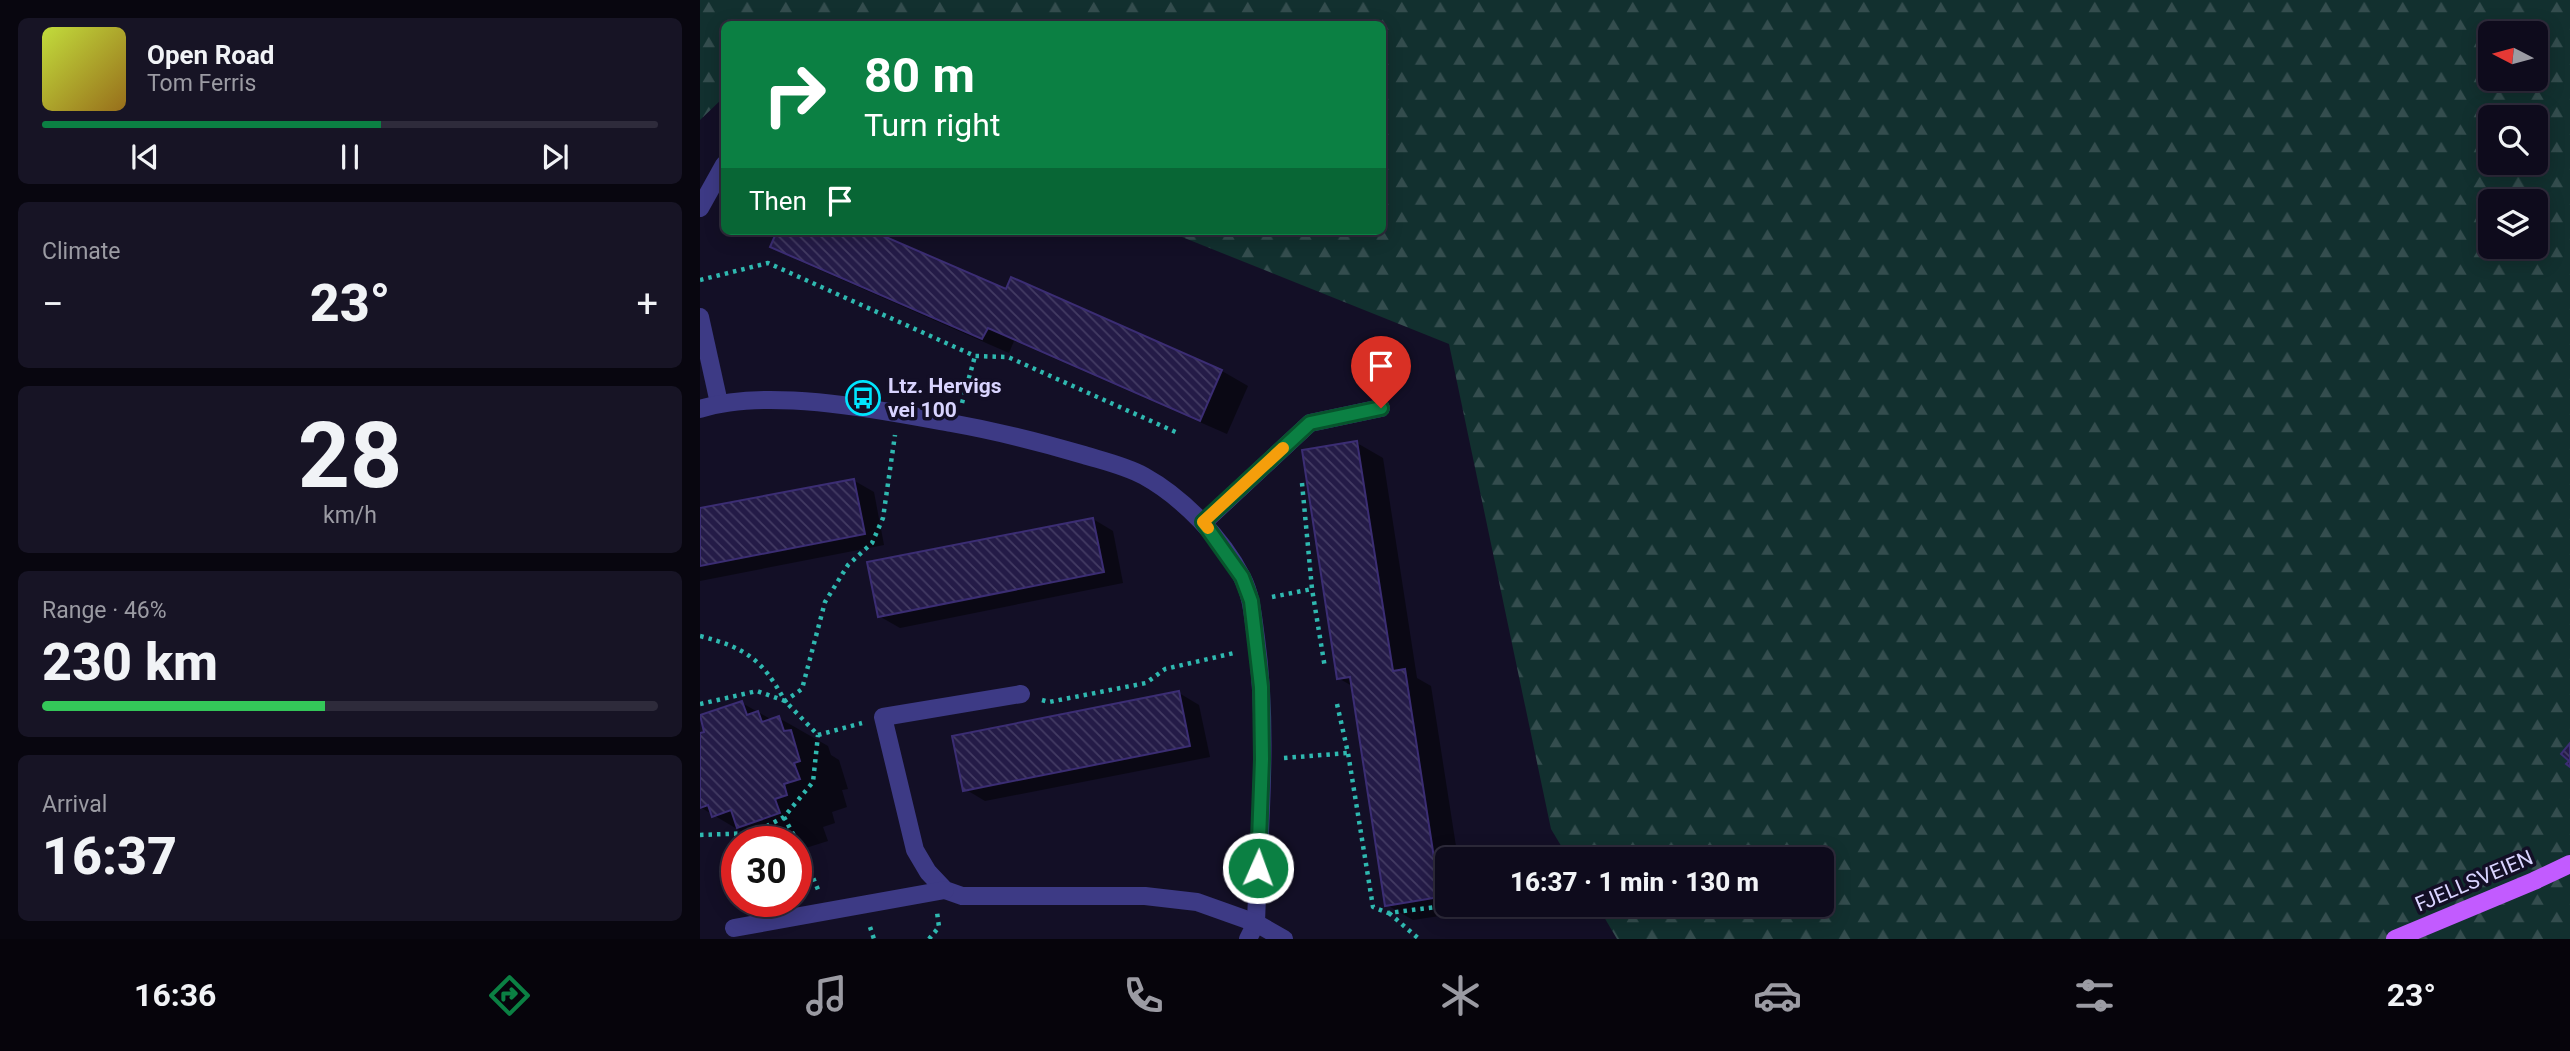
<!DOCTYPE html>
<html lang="en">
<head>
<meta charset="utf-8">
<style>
  :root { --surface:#0e0b1c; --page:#171425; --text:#f1f3f6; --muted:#9b9ba3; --line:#2e2b3b; --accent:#0b8043 }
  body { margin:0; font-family:Roboto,sans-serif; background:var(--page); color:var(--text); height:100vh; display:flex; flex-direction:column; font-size:26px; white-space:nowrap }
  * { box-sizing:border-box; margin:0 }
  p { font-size:23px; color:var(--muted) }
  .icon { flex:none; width:38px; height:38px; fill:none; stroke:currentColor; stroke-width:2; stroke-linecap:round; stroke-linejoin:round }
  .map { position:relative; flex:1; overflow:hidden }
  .sheet { display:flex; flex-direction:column; gap:18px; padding:18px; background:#08060f; width:700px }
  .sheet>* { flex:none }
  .hud { position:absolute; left:21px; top:21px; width:665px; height:214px; border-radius:10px; box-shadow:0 4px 18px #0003,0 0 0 2px var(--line); background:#0b8043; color:#fff; overflow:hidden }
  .needle { width:46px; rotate:276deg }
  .buttons { position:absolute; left:1778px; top:21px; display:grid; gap:14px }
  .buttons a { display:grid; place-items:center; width:70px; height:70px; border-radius:10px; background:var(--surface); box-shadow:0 4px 18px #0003,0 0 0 2px var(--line); font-size:35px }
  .speed { position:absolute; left:21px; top:826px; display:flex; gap:14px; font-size:35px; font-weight:700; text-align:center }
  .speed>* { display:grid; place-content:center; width:91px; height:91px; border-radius:50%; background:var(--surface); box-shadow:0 4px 18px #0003,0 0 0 2px var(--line); line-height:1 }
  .speed .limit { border:10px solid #d22; background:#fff; color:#111 }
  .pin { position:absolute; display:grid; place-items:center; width:60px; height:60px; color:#fff; margin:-72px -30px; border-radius:50% 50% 50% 0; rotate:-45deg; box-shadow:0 0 7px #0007 }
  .pin .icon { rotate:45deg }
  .me { position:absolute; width:77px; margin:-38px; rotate:2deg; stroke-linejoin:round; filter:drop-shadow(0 0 5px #0008) }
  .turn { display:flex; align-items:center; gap:24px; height:147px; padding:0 28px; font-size:32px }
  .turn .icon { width:91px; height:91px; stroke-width:2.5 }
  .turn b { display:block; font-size:49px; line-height:60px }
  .then { display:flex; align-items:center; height:66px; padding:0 28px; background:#0003; gap:14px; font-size:26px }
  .big { font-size:52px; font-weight:800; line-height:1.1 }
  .sheet .widget { flex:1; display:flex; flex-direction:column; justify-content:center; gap:10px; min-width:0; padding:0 24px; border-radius:10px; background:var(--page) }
  .sheet .dial { align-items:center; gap:0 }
  .dial b { font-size:91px; line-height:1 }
  .song { display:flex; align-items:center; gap:21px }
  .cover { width:84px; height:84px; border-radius:10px; background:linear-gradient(135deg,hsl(70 70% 55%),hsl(40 70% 35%)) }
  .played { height:7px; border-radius:4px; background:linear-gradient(90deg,var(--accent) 55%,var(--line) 55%) }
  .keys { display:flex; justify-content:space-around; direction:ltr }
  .heat { display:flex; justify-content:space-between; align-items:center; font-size:38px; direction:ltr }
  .charge { height:10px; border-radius:5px; background:linear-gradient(90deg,#34c759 46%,var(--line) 0) }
  .trip { position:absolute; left:735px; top:847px; width:399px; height:70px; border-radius:10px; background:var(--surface); box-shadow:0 4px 18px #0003,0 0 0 2px var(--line); font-weight:800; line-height:70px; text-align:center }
  .dock { display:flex; height:112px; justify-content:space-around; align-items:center; background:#06040b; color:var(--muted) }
  .dock .icon { width:49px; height:49px }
  .dock .active { color:var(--accent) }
  .dock b { font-size:32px; color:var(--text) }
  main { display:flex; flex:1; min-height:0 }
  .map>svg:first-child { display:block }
  .forest { fill:url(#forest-firs); fill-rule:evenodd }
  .shadow { fill:#0007 }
  .building { fill:url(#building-back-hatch); stroke:#3b2d73; stroke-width:2 }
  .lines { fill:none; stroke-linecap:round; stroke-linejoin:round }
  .path { stroke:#2fb8b0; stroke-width:4.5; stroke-dasharray:3.5 5; stroke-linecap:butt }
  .minor { stroke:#3d3a85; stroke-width:18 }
  .major { stroke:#c25bff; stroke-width:18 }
  .route-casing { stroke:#07532c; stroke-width:18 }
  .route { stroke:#0b8043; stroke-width:12 }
  .slow { stroke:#f59e0b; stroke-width:12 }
  .labels { text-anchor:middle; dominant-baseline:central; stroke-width:7; stroke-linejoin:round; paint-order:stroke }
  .poi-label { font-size:21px; font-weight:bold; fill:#d9d4ff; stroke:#130f26; text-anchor:start }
  .street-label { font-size:21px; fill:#d9d4ff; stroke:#130f26 }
</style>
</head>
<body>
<main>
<section class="sheet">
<div class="widget">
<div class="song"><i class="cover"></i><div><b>Open Road</b><p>Tom Ferris</p></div></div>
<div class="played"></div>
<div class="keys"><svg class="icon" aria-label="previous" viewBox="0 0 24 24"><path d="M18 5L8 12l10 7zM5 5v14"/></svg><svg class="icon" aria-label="pause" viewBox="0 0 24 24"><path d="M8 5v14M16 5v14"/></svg><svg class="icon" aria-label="next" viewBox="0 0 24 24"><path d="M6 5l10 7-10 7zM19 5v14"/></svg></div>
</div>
<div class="widget"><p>Climate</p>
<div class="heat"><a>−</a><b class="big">23°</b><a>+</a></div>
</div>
<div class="widget dial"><b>28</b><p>km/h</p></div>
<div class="widget"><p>Range · 46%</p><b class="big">230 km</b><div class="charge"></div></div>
<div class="widget"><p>Arrival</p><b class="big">16:37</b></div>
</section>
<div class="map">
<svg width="1870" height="939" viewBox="0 0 1870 939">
  <defs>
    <pattern id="forest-firs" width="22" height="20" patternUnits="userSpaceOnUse" patternTransform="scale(1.75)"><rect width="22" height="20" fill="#12302f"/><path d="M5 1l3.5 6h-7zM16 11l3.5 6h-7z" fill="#344d4e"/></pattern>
    <pattern id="building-back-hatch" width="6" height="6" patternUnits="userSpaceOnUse" patternTransform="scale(1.75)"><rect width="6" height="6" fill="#241b47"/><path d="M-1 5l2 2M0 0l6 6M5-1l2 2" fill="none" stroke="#433b63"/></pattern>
  </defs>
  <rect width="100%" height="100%" fill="#130f26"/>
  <path class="forest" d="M0,0H1870V939H917L897,905H1122V859H869L851,829L749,344L467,231H682V24H24V97L0,120ZM1790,33H1836V79H1790ZM1790,117H1836V163H1790ZM1790,201H1836V247H1790Z"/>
  <g class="shadow">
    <path d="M79,231H168L306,291L312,280L522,371L548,386L527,434L314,341L309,353L99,261L73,246Z"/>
    <path d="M657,443L683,458L717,678L731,686L758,859H747V905H765L766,912L713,920L687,905L654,687L638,678Z"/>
    <path d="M153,480L174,492L184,545L0,581V510Z"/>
    <path d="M393,519L413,531L423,583L200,628L179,616Z"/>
    <path d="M479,693L499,705L510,757L285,801L265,789Z"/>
    <path d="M42,703L72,720L79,718L128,746L131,755L139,760L148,789L142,790L147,807L132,812L135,823L123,827L128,841L96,851V842H59L0,807V735L6,733Z"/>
  </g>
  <g class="building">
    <path d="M77,231H172L306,289L311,277L522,370L500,421L288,328L282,339L70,247Z"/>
    <path d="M657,441L693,671L705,669L740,897L685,906L650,677L637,679L602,450Z"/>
    <path d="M154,479L165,534L0,566V508Z"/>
    <path d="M393,518L404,572L178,617L167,562Z"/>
    <path d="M479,691L490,746L263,791L252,736Z"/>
    <path d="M42,701L47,715L58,711L62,722L79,716L84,731L91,730L100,761L94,763L100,779L84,784L87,795L75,799L80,813L37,828L31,810L12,817L8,805L0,808V733L4,732L0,715Z"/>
    <path d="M1870,743V767L1866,764L1869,761L1861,754Z"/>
  </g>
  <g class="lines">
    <g class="path">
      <path d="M0,280L68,263L275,356L308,357L480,434"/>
      <path d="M262,403L275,356"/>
      <path d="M602,483L612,589L625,668"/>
      <path d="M572,597L612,589"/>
      <path d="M0,636C46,648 62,659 85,701L102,689L125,602L148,565L172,543L183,518L195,435"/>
      <path d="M342,700L349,702L446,683L465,669L534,653"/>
      <path d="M0,704L57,691L85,701L118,735"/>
      <path d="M637,704L648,753L673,907L688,913L744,906"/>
      <path d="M118,735L162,723"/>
      <path d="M584,758L648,753"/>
      <path d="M84,817L102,851L119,892"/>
      <path d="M0,835L54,833L84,817L113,782L118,735"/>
      <path d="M689,913L719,939"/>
      <path d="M170,927L174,939"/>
      <path d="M229,939L239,927L237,912"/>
    </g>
    <g class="minor">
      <path d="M0,208L24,165"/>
      <path d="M0,317L19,403"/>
      <path d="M0,409C67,387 181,410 251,423C296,431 340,442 384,455C404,461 426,466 444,476C482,497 522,538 542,577C552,596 553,618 556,638C569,732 559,829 556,923L548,939"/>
      <path d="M504,522L610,423L681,408"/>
      <path d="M321,694L183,717L215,850L228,872L245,890L262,896H445L497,902L556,923L584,939"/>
      <path d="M34,928L245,890"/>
    </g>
    <path class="major" d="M1695,939L1834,881L1870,864"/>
  </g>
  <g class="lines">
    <g class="route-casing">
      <path id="route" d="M558,868L562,759L561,687L551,601L542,577L503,522L610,423L681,408"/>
    </g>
    <use href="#route" class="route"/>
    <path class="slow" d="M508,528L503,522L583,448"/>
  </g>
  <defs>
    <g id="bus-ring" transform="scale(1.75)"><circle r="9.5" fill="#130f26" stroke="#00e5ff" stroke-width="1.5"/><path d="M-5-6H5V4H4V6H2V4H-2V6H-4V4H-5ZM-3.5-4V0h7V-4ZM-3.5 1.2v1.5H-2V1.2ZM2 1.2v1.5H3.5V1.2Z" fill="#00e5ff"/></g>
  </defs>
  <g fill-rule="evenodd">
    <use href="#bus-ring" x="163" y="398"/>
  </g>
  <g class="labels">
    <g class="poi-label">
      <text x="188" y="386">Ltz. Hervigs<tspan x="188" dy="24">vei 100</tspan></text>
    </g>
    <g class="street-label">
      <text transform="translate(1774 881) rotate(-23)">FJELLSVEIEN</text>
    </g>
  </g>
</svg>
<div class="buttons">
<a><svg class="needle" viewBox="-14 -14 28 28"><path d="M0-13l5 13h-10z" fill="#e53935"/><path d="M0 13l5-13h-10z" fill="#9b9ba3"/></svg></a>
<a><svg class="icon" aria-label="search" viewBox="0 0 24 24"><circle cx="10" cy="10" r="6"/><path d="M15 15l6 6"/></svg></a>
<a><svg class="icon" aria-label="layers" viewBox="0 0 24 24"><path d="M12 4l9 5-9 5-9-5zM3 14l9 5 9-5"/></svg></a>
</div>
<div class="speed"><div class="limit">30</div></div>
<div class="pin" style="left:681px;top:408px;background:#d93025"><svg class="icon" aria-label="arrive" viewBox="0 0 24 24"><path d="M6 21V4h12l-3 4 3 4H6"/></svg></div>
<svg class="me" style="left:558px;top:868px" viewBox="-20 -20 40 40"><circle r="17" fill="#0b8043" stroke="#fff" stroke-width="3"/><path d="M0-11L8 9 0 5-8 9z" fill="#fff"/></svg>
<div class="trip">16:37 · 1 min · 130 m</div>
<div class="hud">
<div class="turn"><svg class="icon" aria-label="right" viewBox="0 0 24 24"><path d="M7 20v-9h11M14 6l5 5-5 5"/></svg><div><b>80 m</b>Turn right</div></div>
<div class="then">Then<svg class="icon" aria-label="arrive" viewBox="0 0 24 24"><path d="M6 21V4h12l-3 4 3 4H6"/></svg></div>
</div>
</div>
</main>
<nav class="dock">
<b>16:36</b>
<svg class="icon active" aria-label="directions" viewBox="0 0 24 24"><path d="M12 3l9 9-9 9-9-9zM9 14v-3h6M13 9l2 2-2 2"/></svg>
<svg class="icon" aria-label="music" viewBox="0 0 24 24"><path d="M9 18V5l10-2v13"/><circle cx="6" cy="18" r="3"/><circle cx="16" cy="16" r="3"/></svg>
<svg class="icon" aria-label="phone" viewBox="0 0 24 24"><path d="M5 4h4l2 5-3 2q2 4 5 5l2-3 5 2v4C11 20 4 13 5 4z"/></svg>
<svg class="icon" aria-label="climate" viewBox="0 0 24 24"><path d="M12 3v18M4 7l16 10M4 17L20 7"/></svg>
<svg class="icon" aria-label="car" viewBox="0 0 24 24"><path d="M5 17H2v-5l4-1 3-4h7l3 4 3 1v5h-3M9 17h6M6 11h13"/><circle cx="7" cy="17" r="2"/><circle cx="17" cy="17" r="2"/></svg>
<svg class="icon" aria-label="filters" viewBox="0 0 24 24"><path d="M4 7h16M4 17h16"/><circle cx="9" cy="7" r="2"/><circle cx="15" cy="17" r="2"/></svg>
<b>23°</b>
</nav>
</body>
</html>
